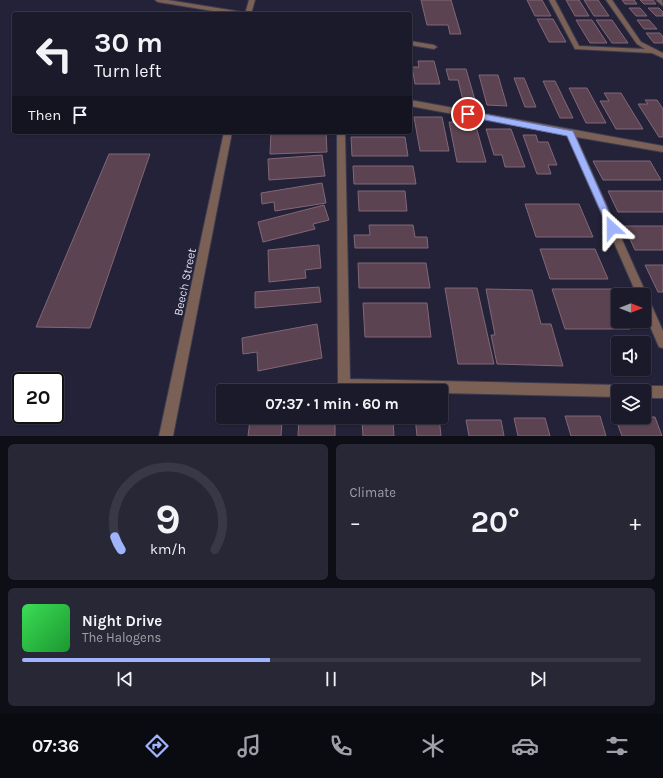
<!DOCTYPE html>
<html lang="en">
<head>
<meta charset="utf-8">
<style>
  :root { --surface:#1a1a2a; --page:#272736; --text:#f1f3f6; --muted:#9fa1a8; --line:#383847; --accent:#a0b3fd }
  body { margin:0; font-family:Karla,sans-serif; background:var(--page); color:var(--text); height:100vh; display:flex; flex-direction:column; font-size:15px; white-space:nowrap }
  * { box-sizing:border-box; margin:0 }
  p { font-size:13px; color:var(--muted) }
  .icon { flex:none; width:22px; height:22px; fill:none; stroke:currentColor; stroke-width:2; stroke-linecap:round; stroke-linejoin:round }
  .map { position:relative; height:436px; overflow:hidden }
  .sheet { display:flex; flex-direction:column; gap:8px; padding:8px; background:#0e0e17; flex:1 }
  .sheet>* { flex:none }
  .hud { position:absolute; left:12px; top:12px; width:400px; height:122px; border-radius:4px; box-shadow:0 1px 3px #0004,0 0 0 1px var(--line); background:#1a1a2a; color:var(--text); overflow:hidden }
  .needle { width:26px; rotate:90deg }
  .controls { position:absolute; left:611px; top:288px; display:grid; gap:8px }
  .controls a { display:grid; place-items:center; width:40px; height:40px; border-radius:4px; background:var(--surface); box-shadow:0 1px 3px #0004,0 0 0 1px var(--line); font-size:20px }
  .speed { position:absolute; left:12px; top:372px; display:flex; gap:8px; font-size:20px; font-weight:700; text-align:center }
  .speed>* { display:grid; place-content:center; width:52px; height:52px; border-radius:50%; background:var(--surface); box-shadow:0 1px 3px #0004,0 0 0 1px var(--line); line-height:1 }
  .speed .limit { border:2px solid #111; border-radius:6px; background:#fff; color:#111 }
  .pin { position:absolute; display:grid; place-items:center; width:34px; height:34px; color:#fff; margin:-17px; border:2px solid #fff; border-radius:50%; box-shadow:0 1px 4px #0007 }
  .me { position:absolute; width:44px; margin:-22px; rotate:336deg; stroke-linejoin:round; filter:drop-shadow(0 0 3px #0008) }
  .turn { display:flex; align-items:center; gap:14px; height:84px; padding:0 16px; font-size:18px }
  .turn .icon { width:52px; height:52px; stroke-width:2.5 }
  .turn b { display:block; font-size:28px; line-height:34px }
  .then { display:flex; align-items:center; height:38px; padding:0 16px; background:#0003; gap:8px; font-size:15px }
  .big { font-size:30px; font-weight:700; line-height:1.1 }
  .sheet .card { flex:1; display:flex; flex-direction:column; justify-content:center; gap:6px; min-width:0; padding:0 14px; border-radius:6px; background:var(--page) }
  .sheet .dial { align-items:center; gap:0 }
  .dial svg { height:104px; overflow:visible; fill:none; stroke:var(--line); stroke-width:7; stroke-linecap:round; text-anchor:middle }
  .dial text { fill:var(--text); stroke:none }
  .song { display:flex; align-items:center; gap:12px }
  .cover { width:48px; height:48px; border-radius:6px; background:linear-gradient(135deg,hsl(130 70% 55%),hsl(130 70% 35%)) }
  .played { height:4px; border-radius:2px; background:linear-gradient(90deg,var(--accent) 40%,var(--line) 40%) }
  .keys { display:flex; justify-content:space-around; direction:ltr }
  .heat { display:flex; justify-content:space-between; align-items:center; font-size:22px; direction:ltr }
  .sheet .tiles { flex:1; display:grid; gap:8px; grid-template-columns:1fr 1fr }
  .card:last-child { grid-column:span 2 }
  .trip { position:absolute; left:216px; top:384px; width:232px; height:40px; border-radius:4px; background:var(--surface); box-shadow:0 1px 3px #0004,0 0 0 1px var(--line); font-weight:700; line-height:40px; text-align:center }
  .tab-bar { display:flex; height:64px; justify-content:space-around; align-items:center; background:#0a0a11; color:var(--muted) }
  .tab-bar .icon { width:28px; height:28px }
  .tab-bar .on { color:var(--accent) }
  .tab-bar b { font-size:18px; color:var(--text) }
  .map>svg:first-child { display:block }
  .building { fill:#5c4351; stroke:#826776 }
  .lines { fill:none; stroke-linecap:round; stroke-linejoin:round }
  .service-casing { stroke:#3d3c51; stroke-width:2 }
  .tertiary-casing { stroke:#3d3c51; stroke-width:2 }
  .service { fill:#7a6055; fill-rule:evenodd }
  .tertiary { fill:#7a6055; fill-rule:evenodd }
  .route { fill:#a0b3fd; stroke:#6874a4 }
  .labels { text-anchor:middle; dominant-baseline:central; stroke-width:4; stroke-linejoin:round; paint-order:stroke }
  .street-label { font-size:12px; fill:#dedfee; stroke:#232238 }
</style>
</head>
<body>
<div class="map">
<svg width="663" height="436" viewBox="0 0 663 436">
  <rect width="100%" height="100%" fill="#232238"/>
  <g class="building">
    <path d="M421,0H451L461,34H450L448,25H427Z"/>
    <path d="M527,0H542L551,16H535Z"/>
    <path d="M566,0H579L589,16H575Z"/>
    <path d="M584,0H598L609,16H594Z"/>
    <path d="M622,0H634L637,4H625Z"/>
    <path d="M640,0H653L656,4H644Z"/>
    <path d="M629,8H640L647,16H636Z"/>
    <path d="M648,8H659L663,12V16H656Z"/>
    <path d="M537,19H553L566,42H549Z"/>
    <path d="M576,20H592L607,43H590Z"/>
    <path d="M596,20H612L628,43H612Z"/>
    <path d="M637,20H649L657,29H644Z"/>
    <path d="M646,33H660L663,37V43H654Z"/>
    <path d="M418,61H434L440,84H415L412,67H419Z"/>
    <path d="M446,69H466L475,100H463L458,80H449Z"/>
    <path d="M479,75H498L507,106L487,105Z"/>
    <path d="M514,78H524L536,107H525Z"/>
    <path d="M543,81H555L573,118H560Z"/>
    <path d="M569,88H587L606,123H586Z"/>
    <path d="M604,93H621L643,129H616L600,101H609Z"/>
    <path d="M645,100H657L663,109V137H659L638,104H648Z"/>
    <path d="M414,117H442L449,151H420Z"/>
    <path d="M449,122L475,123L486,162H457Z"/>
    <path d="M486,129H511L525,167H505L502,155H494Z"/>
    <path d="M271,132H326L327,152L270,154Z"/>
    <path d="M523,135H536L538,142H548L557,165H548L551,174H537Z"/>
    <path d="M351,137H405L408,156H352Z"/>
    <path d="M109,154H150L90,328L36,327Z"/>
    <path d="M322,155L325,176L269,180L268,159Z"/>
    <path d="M593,161H650L661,180H603Z"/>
    <path d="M353,166H413L416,184H354Z"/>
    <path d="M322,183L326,203L275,211L274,202L262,204L261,193Z"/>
    <path d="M358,191H405L407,211H359Z"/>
    <path d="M608,191H663V212H618Z"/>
    <path d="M525,204H579L593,237H536Z"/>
    <path d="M324,205L329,220L313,224L315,229L263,242L258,222Z"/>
    <path d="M369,225H413L415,237H427L428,248H355L354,235H370Z"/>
    <path d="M624,226H663V250H635Z"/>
    <path d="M319,245L321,268L305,270L306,278L269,282L268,250Z"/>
    <path d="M540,249H595L608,279H550Z"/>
    <path d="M358,263H426L430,288H359Z"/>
    <path d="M645,265H663V292H658Z"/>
    <path d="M319,287L321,302L255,308V292Z"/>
    <path d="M445,288H477L494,364H458Z"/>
    <path d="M486,289L532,290L541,324H551L563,366L497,364L491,335H495Z"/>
    <path d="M552,289H613L618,301V321H626L630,329H565Z"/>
    <path d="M363,303H427L431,337H365Z"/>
    <path d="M317,324L322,358L258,371L257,352L243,354L242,338Z"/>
    <path d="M565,416H600L606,436H571Z"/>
    <path d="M299,417H335V436H298Z"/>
    <path d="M415,417H439L441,436H417Z"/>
    <path d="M615,417H655L662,436H622Z"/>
    <path d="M514,418H545L550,436H518Z"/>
    <path d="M250,420L282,421L281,436H248Z"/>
    <path d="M466,420H501L504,436H469Z"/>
    <path d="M362,421H393L394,436H363Z"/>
  </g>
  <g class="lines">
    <g class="service-casing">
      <g id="service">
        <path d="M155,0H168L242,12L245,14H231L158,2Z"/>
        <path d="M549,0H555L579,46L645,49L637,44L606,0H612L641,42L663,53V58L652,53L575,49Z"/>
        <path d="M656,0H662L663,6Z"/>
        <path d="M410,41L434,45L437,47L434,49L410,45Z"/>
        <path d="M410,100L663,146V152L576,137L663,331V348L659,347L644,312V295H637L567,135L410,106Z"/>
        <path d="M337,132H345L350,379L618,385L622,387L624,391H618V397L441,393V391H344L340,389L338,385Z"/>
        <path d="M644,386H663V398H644V391H639L640,388Z"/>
      </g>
    </g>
    <g class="tertiary-casing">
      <g id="tertiary">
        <path d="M249,0H255L251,14H245Z"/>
        <path d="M224,132H232L173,436H159Z"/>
      </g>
    </g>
    <use href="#service" class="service"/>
    <use href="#tertiary" class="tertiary"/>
  </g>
  <path class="route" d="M468,111L573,131L616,228L615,230H609L567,136L465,116V112Z"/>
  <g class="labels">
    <g class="street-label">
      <text transform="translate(185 282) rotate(-78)">Beech Street</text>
    </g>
  </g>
</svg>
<div class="controls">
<a><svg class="needle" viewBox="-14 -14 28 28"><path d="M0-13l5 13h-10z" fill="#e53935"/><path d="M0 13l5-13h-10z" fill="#9fa1a8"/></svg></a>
<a><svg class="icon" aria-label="sound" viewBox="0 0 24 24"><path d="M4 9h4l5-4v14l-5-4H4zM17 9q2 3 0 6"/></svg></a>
<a><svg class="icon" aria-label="layers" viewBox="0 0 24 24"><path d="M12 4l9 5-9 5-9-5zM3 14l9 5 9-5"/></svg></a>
</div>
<div class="speed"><div class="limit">20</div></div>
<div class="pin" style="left:468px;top:114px;background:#d93025"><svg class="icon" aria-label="arrive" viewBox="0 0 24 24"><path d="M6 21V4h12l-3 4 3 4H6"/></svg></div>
<svg class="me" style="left:612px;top:228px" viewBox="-20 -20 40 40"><path d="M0-17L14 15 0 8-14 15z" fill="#a0b3fd" stroke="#fff" stroke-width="4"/></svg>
<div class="trip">07:37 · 1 min · 60 m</div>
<div class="hud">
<div class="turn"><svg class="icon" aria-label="left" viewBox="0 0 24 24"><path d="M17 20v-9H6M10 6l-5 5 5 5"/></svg><div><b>30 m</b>Turn left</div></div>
<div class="then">Then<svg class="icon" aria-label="arrive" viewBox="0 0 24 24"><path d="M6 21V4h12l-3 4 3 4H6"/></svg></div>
</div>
</div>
<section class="sheet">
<div class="tiles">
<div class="card dial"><svg viewBox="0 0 100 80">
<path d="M14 69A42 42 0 1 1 86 69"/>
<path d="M14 69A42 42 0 0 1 9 59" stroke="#a0b3fd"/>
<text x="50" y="56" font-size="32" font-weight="700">9</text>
<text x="50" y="72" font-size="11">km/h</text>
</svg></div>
<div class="card"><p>Climate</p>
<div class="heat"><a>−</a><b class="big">20°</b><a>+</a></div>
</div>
<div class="card">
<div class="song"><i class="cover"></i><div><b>Night Drive</b><p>The Halogens</p></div></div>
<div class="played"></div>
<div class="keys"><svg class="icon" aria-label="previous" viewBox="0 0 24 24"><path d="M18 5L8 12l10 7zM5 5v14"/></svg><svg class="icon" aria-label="pause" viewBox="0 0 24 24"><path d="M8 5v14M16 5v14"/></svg><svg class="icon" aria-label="next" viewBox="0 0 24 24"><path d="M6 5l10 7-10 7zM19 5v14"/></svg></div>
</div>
</div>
</section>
<nav class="tab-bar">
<b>07:36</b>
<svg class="icon on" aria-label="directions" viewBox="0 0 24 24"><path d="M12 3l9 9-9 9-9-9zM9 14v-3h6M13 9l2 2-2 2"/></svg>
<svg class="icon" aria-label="music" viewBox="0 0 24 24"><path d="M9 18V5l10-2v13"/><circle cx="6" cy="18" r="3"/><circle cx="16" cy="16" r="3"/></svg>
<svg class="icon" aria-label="phone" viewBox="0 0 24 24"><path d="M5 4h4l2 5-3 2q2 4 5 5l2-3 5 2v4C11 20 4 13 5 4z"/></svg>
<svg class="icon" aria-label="climate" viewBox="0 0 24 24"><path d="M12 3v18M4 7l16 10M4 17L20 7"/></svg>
<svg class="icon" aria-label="car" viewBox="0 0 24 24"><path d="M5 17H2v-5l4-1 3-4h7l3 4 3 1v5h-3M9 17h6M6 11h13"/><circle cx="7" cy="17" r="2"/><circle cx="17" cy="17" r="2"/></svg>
<svg class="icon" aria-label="filters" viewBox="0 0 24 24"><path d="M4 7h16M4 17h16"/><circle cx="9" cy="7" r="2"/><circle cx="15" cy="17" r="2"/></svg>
</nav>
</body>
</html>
